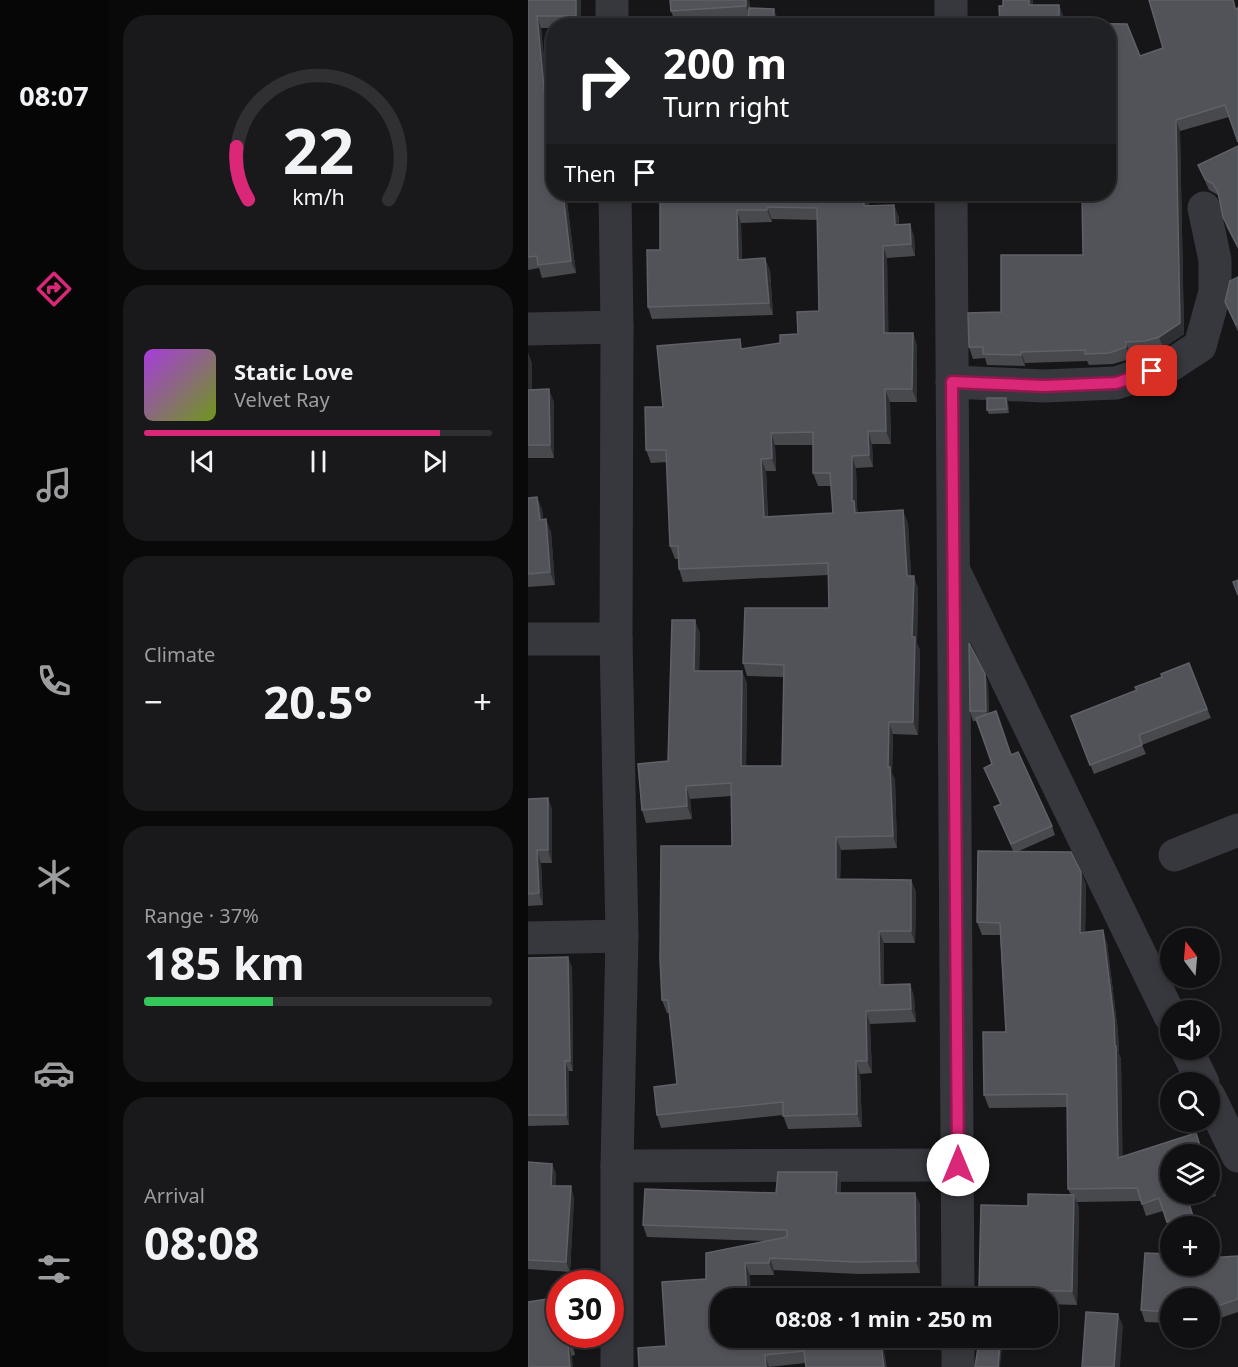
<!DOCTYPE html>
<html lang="en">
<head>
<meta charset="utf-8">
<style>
  :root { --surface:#101012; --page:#19191b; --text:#f1f3f6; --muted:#9c9d9f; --line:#303032; --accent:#db2777 }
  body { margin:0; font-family:"Noto Sans",sans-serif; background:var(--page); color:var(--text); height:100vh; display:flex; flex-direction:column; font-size:22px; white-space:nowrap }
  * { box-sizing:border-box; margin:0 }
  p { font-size:20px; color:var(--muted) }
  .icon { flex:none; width:33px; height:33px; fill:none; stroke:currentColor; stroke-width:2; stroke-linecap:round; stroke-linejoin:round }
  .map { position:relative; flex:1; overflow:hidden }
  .details { display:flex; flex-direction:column; gap:15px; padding:15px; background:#09090a; width:420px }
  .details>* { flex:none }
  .banner { position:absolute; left:18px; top:18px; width:570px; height:183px; border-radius:24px; box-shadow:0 3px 9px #0003,0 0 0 2px var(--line); background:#202124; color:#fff; overflow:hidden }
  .needle { width:39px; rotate:344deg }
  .controls { position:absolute; left:632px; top:928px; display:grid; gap:12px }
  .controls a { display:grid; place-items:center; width:60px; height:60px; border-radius:50%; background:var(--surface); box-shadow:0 3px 9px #0003,0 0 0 2px var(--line); font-size:30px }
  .speed { position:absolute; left:18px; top:1270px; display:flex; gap:12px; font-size:30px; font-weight:700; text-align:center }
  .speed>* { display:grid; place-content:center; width:78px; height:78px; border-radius:50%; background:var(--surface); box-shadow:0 3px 9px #0003,0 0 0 2px var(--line); line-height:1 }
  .speed .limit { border:9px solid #d22; background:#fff; color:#111 }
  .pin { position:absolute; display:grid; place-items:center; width:51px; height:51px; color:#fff; margin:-26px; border-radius:12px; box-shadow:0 3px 9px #0006 }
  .me { position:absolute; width:66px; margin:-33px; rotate:0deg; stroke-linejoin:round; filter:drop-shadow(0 0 4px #0008) }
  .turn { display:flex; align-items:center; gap:21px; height:126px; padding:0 18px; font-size:27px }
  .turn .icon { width:78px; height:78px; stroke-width:2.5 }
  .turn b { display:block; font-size:42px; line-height:51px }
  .then { display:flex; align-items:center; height:57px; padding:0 18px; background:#0003; gap:12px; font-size:22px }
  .big { font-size:45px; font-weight:700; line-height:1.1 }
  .details .tile { flex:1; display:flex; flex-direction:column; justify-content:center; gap:9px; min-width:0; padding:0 21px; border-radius:24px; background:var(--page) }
  .details .dial { align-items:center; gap:0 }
  .dial svg { height:156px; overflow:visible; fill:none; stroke:var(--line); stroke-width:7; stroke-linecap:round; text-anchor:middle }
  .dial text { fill:var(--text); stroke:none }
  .song { display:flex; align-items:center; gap:18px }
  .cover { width:72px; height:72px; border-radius:9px; background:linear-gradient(135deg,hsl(280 70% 55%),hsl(80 70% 35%)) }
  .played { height:6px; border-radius:3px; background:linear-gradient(90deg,var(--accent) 85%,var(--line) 85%) }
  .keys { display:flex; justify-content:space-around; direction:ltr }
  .heat { display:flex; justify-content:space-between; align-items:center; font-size:33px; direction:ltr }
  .charge { height:9px; border-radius:4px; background:linear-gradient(90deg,#34c759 37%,var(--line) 0) }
  .trip { position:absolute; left:182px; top:1288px; width:348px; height:60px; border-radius:24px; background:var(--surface); box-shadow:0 3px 9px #0003,0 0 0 2px var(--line); font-weight:700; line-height:60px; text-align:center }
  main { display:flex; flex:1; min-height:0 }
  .tab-bar { display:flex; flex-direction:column; width:108px; justify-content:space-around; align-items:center; background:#060607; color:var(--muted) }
  .tab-bar .icon { width:42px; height:42px }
  .tab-bar .current { color:var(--accent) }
  .tab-bar b { font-size:27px; color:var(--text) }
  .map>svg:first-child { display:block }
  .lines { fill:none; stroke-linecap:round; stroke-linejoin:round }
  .minor { stroke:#37383d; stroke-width:33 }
  .wall { fill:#47494d; fill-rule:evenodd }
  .shaded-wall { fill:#2f3033 }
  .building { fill:#525359; stroke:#5f6168; stroke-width:1.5; fill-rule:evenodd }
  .route-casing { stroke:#8e194d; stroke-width:15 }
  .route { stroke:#db2777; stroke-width:10 }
</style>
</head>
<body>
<main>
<nav class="tab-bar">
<b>08:07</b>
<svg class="icon current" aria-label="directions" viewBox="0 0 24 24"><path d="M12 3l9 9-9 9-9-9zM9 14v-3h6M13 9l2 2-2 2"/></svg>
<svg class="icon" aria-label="music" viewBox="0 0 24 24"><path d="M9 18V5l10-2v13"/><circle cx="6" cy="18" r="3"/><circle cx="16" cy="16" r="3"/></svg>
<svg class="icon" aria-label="phone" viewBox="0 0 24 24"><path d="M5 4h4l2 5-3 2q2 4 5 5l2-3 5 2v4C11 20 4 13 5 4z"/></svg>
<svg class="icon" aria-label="climate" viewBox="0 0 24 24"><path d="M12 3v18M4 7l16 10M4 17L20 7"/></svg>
<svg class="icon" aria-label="car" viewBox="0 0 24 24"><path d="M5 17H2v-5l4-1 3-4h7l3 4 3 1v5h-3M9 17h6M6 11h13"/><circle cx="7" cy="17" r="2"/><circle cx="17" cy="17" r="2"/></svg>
<svg class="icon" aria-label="filters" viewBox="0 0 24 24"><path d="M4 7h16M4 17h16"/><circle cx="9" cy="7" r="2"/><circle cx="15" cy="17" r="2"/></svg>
</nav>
<section class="details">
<div class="tile dial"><svg viewBox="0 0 100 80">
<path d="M14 69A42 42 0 1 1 86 69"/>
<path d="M14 69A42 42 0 0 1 8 42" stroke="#db2777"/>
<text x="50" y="56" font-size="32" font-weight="700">22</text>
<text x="50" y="72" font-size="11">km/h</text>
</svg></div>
<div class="tile">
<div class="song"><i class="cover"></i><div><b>Static Love</b><p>Velvet Ray</p></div></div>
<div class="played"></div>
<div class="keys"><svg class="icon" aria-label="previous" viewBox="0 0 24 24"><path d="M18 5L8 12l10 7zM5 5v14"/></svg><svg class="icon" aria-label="pause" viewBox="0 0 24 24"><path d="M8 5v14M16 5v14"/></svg><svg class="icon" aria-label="next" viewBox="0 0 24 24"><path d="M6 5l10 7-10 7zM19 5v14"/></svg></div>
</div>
<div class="tile"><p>Climate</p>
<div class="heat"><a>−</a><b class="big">20.5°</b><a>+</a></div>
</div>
<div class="tile"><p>Range · 37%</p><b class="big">185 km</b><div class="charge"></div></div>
<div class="tile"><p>Arrival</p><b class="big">08:08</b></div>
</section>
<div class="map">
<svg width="710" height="1367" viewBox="0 0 710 1367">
  <rect width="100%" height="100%" fill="#161618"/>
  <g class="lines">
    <g class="minor">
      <path d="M84,0V26"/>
      <path d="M423,0V26"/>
      <path d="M87,194L89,327L88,639L94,936L89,1166V1367"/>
      <path d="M423,194L430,1299"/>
      <path d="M0,329L89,327"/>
      <path d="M424,382L516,386L588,383L643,365L672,346L687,292V260L676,208"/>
      <path d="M428,575L642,1016"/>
      <path d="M0,639H88"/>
      <path d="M647,855L710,830"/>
      <path d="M0,938L94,936"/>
      <path d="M659,1050L675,1083"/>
      <path d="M681,1096L710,1156"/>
      <path d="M89,1166L430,1165"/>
      <path d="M430,1367V1338"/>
    </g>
  </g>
  <g class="wall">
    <path d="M0,0H53L52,26H26V28H13L24,138L26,194H43L44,202H39L48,273L14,278L11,268L0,270Z"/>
    <path d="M142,0H221L222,8L251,22V26H220V17L147,22L143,11Z"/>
    <path d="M475,0H505V5H531L535,16V23L599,24L612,56L635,48L621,0H706L708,9L710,8V142L701,117L652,131L656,334L635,348L621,352L602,353V359L585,364L561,365L559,361L497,363V366L459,365L457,358L445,359L441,347L440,313L473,312V255H555L554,194H580V26H472L471,6H475Z"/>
    <path d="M710,146V249L699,228L695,217L691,199L690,195L681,190L670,165Z"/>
    <path d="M132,194H341V206L366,205L371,218V224L386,236L387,256L359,258L360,333H385L389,346V402H362L363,444H344L345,467L328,468L329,508L330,513L380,523L383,576L390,588L389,643L392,650L390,735L365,734L364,773L367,780L369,848L313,850L312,879L383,880L388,892L387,943H356V985L382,984L386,997L388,1022L342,1024L344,1073L332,1074L334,1127L260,1129L255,1115L133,1128L129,1115L149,1084L141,1013H139L134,1000L204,846L203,796L162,799L164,819L118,823L114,810L140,761L172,633L171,671H214L219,684L218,766H254L256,677L219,676L215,663L301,608L300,575L155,582L151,569L150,559H147L142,546L139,462L123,463L118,450L135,407L215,349L252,343L270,334L291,311L289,220L244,219V222L213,223L214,260L242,270L245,315L124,319L120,307L132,250ZM247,445H285V473L290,486H303L305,513L240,517L238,471H248Z"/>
    <path d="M710,277V332L697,302Z"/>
    <path d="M0,353L4,364V390L26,402V458H0Z"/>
    <path d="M480,403L481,413L461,414L459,410Z"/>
    <path d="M0,498L14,509L15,520L23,532L27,585L0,587Z"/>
    <path d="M661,663L683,718L614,745L618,754L566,774L543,716L609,690Z"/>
    <path d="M457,674L460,684L461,713L524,826L527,835L491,851L553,872L558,885L557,932L579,943L590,1032L591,1054L593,1059L594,1156L642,1194H681V1172L688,1196L662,1204L669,1227H642V1231L635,1211L618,1216L613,1201L549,1202L551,1208L549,1305L519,1304V1299H455L451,1290L500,1206L543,1195L540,1189V1107L461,1108L456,1095L478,1032L472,935H454L449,922L485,851L466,807L472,804L456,768L464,764L448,721H445L442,711Z"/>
    <path d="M20,798L24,810V863H13L15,905L0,906V799Z"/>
    <path d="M0,958L44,967L45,1071H41V1125L0,1126Z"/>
    <path d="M0,1162L24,1164L28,1174L27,1186L46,1197L42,1272L0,1269Z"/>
    <path d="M309,1172L313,1184L312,1193L392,1204V1273L331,1274L246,1270V1275H222L192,1338H354L277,1363L241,1367L138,1346L178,1279L238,1241L119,1237L115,1225L248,1193Z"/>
    <path d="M710,1256V1312L681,1322V1299H642V1323L617,1322L613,1310L642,1266Z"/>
    <path d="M43,1335L47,1355L0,1367Z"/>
  </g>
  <g class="shaded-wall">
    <path d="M48,0H53L52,26H51L48,16Z"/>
    <path d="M218,0H221L222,17L218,6Z"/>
    <path d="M501,0H505V17L501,5Z"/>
    <path d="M531,5L535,16V26L531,23Z"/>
    <path d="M246,9L251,22V26H245Z"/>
    <path d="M9,16L13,28L25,151L21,139Z"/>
    <path d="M648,120L652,131L656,334L635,348L631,337Z"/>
    <path d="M35,194L39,202L48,273L43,261Z"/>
    <path d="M336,194H341L340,218L336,206Z"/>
    <path d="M366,205L371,218V237L367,225Z"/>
    <path d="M239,207L244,219V222L239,210Z"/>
    <path d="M209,210L213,223L214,273L210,260Z"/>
    <path d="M382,224L386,236L387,256L383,244Z"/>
    <path d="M355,246L359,258L361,346L356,333Z"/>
    <path d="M237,258L242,270L245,315L241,303Z"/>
    <path d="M385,333L389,346V402L384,389Z"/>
    <path d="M598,342L602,353V359L598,347Z"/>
    <path d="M493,352L497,363V366L493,355Z"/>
    <path d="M0,353L4,364V403L0,391Z"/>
    <path d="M21,389L26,402V458L22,445Z"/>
    <path d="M357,389L362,402L363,444L358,431Z"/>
    <path d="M478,398L480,403L481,413L479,409Z"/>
    <path d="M340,431L344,444L345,467L341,455Z"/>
    <path d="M243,433L247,445L248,471L244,458Z"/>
    <path d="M324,456L328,468L329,508L331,514L327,513L324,501Z"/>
    <path d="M233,459L238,471L240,530L236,517Z"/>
    <path d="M9,497L14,509L16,533L12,520Z"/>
    <path d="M375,510L380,523L384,588L379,576Z"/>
    <path d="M18,519L23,532L27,585L22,572Z"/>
    <path d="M386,576L390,588L389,643L392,650L390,735L385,722L384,637Z"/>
    <path d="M167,620L172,633L171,683L166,671Z"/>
    <path d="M214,671L219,684L218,779L213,766Z"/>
    <path d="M457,674L460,684L461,720L458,711Z"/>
    <path d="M361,722L365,734L364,773L367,780L369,848L365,836L360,767Z"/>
    <path d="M158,786L162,799L164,819L159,806Z"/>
    <path d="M20,798L24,810V863L20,850Z"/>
    <path d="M308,837L313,850L312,891L308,879Z"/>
    <path d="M9,850L13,863L15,905L11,893Z"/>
    <path d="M553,872L558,885L557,946L552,933Z"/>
    <path d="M383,880L388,892L387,943L383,931Z"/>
    <path d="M575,930L579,943L590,1032L591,1054L593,1059L595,1171L590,1158L587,1046Z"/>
    <path d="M351,931L356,943V998L352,985Z"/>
    <path d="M40,957L44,967L45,1071L42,1061Z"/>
    <path d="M382,984L386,997L388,1022L383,1009Z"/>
    <path d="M338,1011L342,1024L344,1073L339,1061Z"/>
    <path d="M37,1061L41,1071V1125L38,1115Z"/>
    <path d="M328,1061L332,1074L334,1127L329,1114Z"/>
    <path d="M24,1164L28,1174L27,1197L23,1186Z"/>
    <path d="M309,1172L313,1184L312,1205L308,1193Z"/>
    <path d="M43,1186L46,1197L42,1272L38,1262Z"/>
    <path d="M387,1193L392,1204V1273L388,1261Z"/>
    <path d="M546,1195L551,1208L549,1305L544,1291Z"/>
    <path d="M242,1258L246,1270V1275L241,1263Z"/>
    <path d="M217,1263L222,1275L223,1299H219Z"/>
    <path d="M590,1314L595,1326L592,1367H586Z"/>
    <path d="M41,1335H43L47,1355L43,1344Z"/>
    <path d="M352,1338H354L359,1367H356Z"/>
    <path d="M472,1344L474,1349L472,1367H470Z"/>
    <path d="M40,1345L44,1356L45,1367H42Z"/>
    <path d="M237,1355L241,1367H238Z"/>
  </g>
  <g class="building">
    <path d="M0,0H48V16H9L21,139L26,138V194H35L43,261L10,265L9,256L0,257Z"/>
    <path d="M142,0H218V6L143,11Z"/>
    <path d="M475,0H501V5H531V23L599,24L612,56L635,48L621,0H705L707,9L710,8V142L697,105L648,120L652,323L631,337L617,341L598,342V347L581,353L557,354V350L493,352V355L455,354V347H441L440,313L473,312V255H555L554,194H580V26H472L471,6H475Z"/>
    <path d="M221,8L246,9L245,26H220Z"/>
    <path d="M710,146V247L695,217L690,192L685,184L677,179L670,165Z"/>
    <path d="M132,194H336V206L366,205L367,225L382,224L383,244L355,246L356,333H385L384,389H357L358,431H340L341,455L324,456V501H326L327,513L375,510L379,576H386L384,637H387L385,722H361L360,767H362L365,836L308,837V879L383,880V931H351L352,985L382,984L383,1009L338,1011L339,1061H328L329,1114L255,1116V1102L129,1115L126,1087L149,1084L140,1000H134L132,959L133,846H204L203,783L158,786L159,806L114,810L110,764L140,761L144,620H167L166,671H214L213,766H254L256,665L215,663L217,608H301L300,563L151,569L150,546H142L138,450H118L117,407H135L129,346L212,339L213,349L252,343V335L270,334L269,312L291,311L289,208L239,207V210H209L210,260L237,258L241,303L120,307L119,250H132ZM285,432V473H302L305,513L236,517L233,459L244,458L243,433Z"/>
    <path d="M710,277V324L708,325L697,302L702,281Z"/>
    <path d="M21,389L22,445H0V390Z"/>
    <path d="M459,398H478L479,409L459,410Z"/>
    <path d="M9,497L12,520L18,519L22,572L0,574V498Z"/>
    <path d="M710,580V595L705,582Z"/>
    <path d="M441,643L457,674L458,711H442Z"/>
    <path d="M661,663L679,709L611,735L614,745L562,765L543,716L609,690L607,687L634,677L633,674Z"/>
    <path d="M468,711L483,755L490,752L524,826L483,844L466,807L473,804L456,768L464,764L448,718Z"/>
    <path d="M20,798V850H9L11,893L0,894V799Z"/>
    <path d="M450,851L543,852L553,872L552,933L575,930L586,1019L587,1046H588L590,1158L668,1133L675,1155H642V1194H658L664,1214L639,1222L631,1198L614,1204L609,1188L540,1189L539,1094L456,1095L455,1032H478L472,923L449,922Z"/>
    <path d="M40,957L42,1061H37L38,1115H0V958Z"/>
    <path d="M0,1162L24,1164L23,1186H43L38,1262L0,1260Z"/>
    <path d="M250,1172H309L308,1193H387L388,1261L327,1262L242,1258L241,1263H217L219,1299H192V1338H352L356,1367H278L276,1351L237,1355L238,1367H111L110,1348L138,1346L134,1282L178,1279V1253L259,1237V1230L115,1225L117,1189L248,1193Z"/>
    <path d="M681,1174L684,1183L681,1184Z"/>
    <path d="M500,1194L546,1195L544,1291L451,1290L453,1205L500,1206Z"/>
    <path d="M617,1253L642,1254V1266H681V1258L710,1256V1299L681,1309V1299H642V1312L613,1310Z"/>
    <path d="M32,1297V1335H41L43,1344L40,1345L42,1367H0V1302Z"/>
    <path d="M558,1312L590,1314L586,1367H554Z"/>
    <path d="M451,1341L472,1344L470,1367H447Z"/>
  </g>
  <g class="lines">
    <g class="route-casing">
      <path id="route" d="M430,1165L424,382L516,386L588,383L624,371"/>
    </g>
    <use href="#route" class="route"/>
  </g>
</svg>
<div class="controls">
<a><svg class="needle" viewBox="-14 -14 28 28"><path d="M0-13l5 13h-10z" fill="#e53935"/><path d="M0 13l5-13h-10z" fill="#9c9d9f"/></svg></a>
<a><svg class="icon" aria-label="sound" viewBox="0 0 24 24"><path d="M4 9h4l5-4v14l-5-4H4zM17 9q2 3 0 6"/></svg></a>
<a><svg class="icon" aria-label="search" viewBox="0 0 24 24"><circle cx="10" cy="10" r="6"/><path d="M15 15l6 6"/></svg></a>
<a><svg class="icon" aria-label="layers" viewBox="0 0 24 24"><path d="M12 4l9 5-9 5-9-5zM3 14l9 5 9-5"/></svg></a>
<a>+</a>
<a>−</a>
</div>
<div class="speed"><div class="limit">30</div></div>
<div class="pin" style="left:624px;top:371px;background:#d93025"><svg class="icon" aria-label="arrive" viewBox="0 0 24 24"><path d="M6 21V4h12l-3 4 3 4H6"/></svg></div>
<svg class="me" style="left:430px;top:1165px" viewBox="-20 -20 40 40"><circle r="19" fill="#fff"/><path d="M0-13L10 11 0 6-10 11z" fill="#db2777"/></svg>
<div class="trip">08:08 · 1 min · 250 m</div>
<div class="banner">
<div class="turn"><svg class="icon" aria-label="right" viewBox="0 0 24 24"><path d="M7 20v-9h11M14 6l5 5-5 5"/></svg><div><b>200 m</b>Turn right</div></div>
<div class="then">Then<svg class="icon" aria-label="arrive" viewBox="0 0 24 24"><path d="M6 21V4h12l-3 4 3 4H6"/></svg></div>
</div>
</div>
</main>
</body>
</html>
